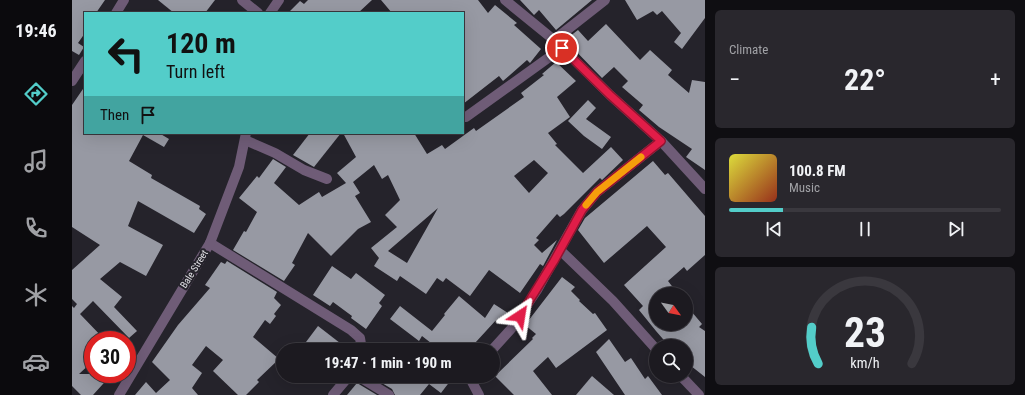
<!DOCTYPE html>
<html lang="en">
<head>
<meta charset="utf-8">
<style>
  :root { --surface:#1c1a20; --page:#29272d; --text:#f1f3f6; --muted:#a0a1a5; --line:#3a383e; --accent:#53cdc9 }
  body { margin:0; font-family:"Roboto Condensed",sans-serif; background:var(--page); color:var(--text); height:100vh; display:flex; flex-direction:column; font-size:15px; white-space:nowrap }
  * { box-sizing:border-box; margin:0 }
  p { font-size:13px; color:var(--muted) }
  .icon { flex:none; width:22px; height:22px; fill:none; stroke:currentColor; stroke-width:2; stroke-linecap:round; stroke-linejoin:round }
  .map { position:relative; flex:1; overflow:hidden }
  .panel { display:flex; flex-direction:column; gap:10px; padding:10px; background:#0f0e12; width:320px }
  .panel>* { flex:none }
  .guide { position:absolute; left:12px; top:12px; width:380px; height:122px; border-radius:0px; box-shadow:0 4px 16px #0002,0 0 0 1px var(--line); background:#53cdc9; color:#111; overflow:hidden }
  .needle { width:26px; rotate:123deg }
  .buttons { position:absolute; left:577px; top:287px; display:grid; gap:8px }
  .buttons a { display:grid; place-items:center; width:44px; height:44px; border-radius:50%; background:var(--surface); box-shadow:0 4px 16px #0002,0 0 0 1px var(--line); font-size:20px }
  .speed { position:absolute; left:12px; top:331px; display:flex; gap:8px; font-size:20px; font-weight:700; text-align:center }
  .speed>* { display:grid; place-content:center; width:52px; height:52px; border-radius:50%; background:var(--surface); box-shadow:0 4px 16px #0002,0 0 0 1px var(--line); line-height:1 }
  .speed .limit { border:6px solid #d22; background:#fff; color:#111 }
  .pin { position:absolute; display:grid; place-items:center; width:34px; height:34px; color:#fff; margin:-17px; border:2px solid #fff; border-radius:50%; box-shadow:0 1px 4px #0007 }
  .me { position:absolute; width:44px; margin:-22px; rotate:33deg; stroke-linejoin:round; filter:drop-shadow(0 0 3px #0008) }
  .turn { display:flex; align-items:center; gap:14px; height:84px; padding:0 16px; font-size:18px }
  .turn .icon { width:52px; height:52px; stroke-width:2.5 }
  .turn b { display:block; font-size:28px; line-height:34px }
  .then { display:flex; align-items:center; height:38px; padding:0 16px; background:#0003; gap:8px; font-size:15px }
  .big { font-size:30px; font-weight:700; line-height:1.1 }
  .panel .card { flex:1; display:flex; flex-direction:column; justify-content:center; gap:6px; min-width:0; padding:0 14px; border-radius:6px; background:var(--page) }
  .panel .dial { align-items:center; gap:0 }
  .dial svg { height:104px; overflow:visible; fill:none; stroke:var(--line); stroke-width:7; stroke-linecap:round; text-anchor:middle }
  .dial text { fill:var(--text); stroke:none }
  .song { display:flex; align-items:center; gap:12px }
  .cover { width:48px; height:48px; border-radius:6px; background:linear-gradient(135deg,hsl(60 70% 55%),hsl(10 70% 35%)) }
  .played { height:4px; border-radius:2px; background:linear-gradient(90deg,var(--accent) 20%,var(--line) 20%) }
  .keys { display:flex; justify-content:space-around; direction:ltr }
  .heat { display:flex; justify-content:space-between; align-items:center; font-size:22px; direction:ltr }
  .trip { position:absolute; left:204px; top:343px; width:224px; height:40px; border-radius:20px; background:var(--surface); box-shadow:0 4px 16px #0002,0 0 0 1px var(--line); font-weight:700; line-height:40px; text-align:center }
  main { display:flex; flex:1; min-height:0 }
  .dock { display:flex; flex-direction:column; width:72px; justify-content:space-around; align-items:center; background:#0b0a0d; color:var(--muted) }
  .dock .icon { width:28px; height:28px }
  .dock .on { color:var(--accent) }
  .dock b { font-size:18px; color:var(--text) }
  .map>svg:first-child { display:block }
  .building { fill:#9799a3; fill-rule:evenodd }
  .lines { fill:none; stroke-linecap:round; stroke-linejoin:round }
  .street { stroke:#6f5c77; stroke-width:10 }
  .route-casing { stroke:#92132f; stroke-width:10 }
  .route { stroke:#e11d48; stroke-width:7 }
  .slow { stroke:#f59e0b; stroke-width:7 }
  .labels { text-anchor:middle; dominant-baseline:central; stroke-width:4; stroke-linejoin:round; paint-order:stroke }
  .street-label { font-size:10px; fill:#e2e1e6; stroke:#25232b }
</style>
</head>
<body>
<main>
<nav class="dock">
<b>19:46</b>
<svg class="icon on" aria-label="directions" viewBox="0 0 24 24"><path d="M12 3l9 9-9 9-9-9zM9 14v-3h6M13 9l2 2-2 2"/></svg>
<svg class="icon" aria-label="music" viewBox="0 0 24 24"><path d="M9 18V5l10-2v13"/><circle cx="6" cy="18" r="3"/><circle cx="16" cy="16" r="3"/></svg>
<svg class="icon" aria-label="phone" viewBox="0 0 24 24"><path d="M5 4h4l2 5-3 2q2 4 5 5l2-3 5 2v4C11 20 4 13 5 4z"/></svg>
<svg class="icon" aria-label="climate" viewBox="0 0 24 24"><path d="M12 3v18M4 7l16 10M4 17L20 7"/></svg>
<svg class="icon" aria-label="car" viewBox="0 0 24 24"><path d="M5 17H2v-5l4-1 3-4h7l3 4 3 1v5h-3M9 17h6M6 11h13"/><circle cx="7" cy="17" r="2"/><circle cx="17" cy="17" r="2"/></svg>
</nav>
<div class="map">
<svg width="633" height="395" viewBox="0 0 633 395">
  <rect width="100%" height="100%" fill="#25232b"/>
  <g class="building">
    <path d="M0,0H33L24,13H13V33L6,43L12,47L7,55L0,51Z"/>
    <path d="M86,0H143L133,13H102Z"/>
    <path d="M236,0H300L286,13H216L228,1L232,4Z"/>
    <path d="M309,0H406L416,13L423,5L445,23L442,25L469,49L458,63L455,60L431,81L427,76L391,104V13H320Z"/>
    <path d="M448,0H520L484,30L467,10L462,15Z"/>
    <path d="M553,0H633V18L610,49L602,42L609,33L590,11L585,15L581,11L565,20Z"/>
    <path d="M534,24L568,60L578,50L600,70L596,75L617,93L620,80L633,82V170L614,157L620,149L587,127L567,110L571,105L550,87L556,81L542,67L530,78L493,40L506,30L516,41Z"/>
    <path d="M484,62L504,81L485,97L498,117L476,133L485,144L483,145L511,173L539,147L551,160L530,180L528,178L492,214L488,217L485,214L464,238L467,240L462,245L470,253L485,240L471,266L468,264L448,293L417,270L398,296L374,278L371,282L365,278L354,294L328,276L325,281L302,266L307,258L299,248L325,227L313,215L328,200L316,175L310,179L302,165L281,182L288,193L283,196L299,222L286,229L259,256L236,233L220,263L223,265L212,281L161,250L172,231L174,232L185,212L167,198L185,176L187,178L201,159L214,167L202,183L227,205L247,192L250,197L274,183L265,173L284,157L271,133H342L355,154L370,145L373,149L402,128L404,131L452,97L449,93L472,75L470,74ZM462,160L476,173L457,193L442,176ZM366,208L335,263L316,251Z"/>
    <path d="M13,86V133H87L97,139L92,147L71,135L57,161L80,175L79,178L128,206L127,209L134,214L122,233L66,201L56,226L91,245L74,276L48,262L28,279L50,297L42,307L65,331L57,338L21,301L8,314L33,340H21V361L7,374H40L21,395H9L0,386V306L2,308L5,304L0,299V270L28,245L0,227V105Z"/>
    <path d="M516,100L524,108L514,119L539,137L530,149L512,136L496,121Z"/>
    <path d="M238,133H269L242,167L221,155Z"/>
    <path d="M581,161L593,175L596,173L633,216V255L615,271L612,267L596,281L606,294H584V324H614V305L630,324L627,327L633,331V377L614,362V346H597L584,331L567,310L571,306L552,285L594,247L575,226L532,263L506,230L513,218Z"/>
    <path d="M155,261L205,292L202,298L209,305L202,314L204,316L198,324L193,320L181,337L207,359L185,380L187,382L174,395H166L141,371L151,360L134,346L120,365L130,373L120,388L126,395H63L74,382L84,393L98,380L80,362L106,325L138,288L133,285L149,262L153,264Z"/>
    <path d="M260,266L279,279L284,273L313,295L307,303L310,306L294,329L279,318L280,316L261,302L258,306L241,295Z"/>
    <path d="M490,277L503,287L499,291L508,300L507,301L521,314L523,313L535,330L484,368L476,357L461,371L480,395H442L423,376L461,339L460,338L464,334L453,325Z"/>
    <path d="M387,296L413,318L422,304L436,313L430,323L425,319L403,343L411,350H368L350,336L347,341L318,319L328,306L360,331L373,315L372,314Z"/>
    <path d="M246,326L277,350H228Z"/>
    <path d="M537,339L553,362L559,358L573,379L576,376L590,395H553L524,352Z"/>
    <path d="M298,376H382L369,393L357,384L348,395H323L320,389Z"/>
    <path d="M520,376L542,395H504Z"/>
    <path d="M285,383L305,395H275Z"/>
  </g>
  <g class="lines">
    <g class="street">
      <path d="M170,0L186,13"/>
      <path d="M433,0L482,40L538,95L589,141L633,189"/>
      <path d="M44,13L52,0"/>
      <path d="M198,13L207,0"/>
      <path d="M482,40L533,0"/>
      <path d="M0,81L13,61"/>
      <path d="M394,117L490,48"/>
      <path d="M173,140L203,153L232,170L255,179"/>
      <path d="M138,243L279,330L288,338L290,350"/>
      <path d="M488,250L541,301L584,349"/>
      <path d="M420,350L439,329L465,290L510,210L525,192L589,141"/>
      <path d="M286,376L317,395"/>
      <path d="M401,376L399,380L407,395"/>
      <path d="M609,376L627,395"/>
      <path d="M47,395L138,243L167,167L174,133"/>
      <path d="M261,395L277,376"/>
    </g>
  </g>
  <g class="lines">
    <g class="route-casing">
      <path id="route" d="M448,316L482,261L510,210L525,192L589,141L538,95L490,48"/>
    </g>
    <use href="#route" class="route"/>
    <path class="slow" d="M514,205L525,192L569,157"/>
  </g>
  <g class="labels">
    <g class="street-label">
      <text transform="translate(122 269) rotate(-58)">Bale Street</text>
    </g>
  </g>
</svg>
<div class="buttons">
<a><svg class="needle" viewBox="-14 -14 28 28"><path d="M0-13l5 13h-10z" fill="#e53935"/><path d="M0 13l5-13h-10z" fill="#a0a1a5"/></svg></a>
<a><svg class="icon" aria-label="search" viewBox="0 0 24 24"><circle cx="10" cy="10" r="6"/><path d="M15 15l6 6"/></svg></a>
</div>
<div class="speed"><div class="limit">30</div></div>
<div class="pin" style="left:490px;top:48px;background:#d93025"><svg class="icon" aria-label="arrive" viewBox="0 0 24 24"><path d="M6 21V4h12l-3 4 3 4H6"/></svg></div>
<svg class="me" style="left:448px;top:316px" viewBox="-20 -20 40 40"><path d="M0-17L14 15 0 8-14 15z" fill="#e11d48" stroke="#fff" stroke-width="4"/></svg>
<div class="trip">19:47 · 1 min · 190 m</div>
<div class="guide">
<div class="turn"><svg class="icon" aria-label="left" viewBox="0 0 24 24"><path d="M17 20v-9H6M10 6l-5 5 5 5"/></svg><div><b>120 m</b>Turn left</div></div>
<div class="then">Then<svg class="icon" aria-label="arrive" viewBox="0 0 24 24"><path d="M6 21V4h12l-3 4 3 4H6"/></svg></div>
</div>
</div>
<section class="panel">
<div class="card"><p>Climate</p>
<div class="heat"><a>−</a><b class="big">22°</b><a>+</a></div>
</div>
<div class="card">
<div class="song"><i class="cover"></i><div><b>100.8 FM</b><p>Music</p></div></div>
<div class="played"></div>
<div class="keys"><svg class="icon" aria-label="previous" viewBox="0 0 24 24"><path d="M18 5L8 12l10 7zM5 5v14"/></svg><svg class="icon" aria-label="pause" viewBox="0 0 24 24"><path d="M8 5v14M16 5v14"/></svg><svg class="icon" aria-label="next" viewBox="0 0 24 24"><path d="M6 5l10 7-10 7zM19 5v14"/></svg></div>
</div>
<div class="card dial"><svg viewBox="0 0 100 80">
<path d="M14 69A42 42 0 1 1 86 69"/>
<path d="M14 69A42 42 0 0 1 9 41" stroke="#53cdc9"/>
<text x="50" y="56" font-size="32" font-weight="700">23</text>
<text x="50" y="72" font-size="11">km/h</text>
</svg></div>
</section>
</main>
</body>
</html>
